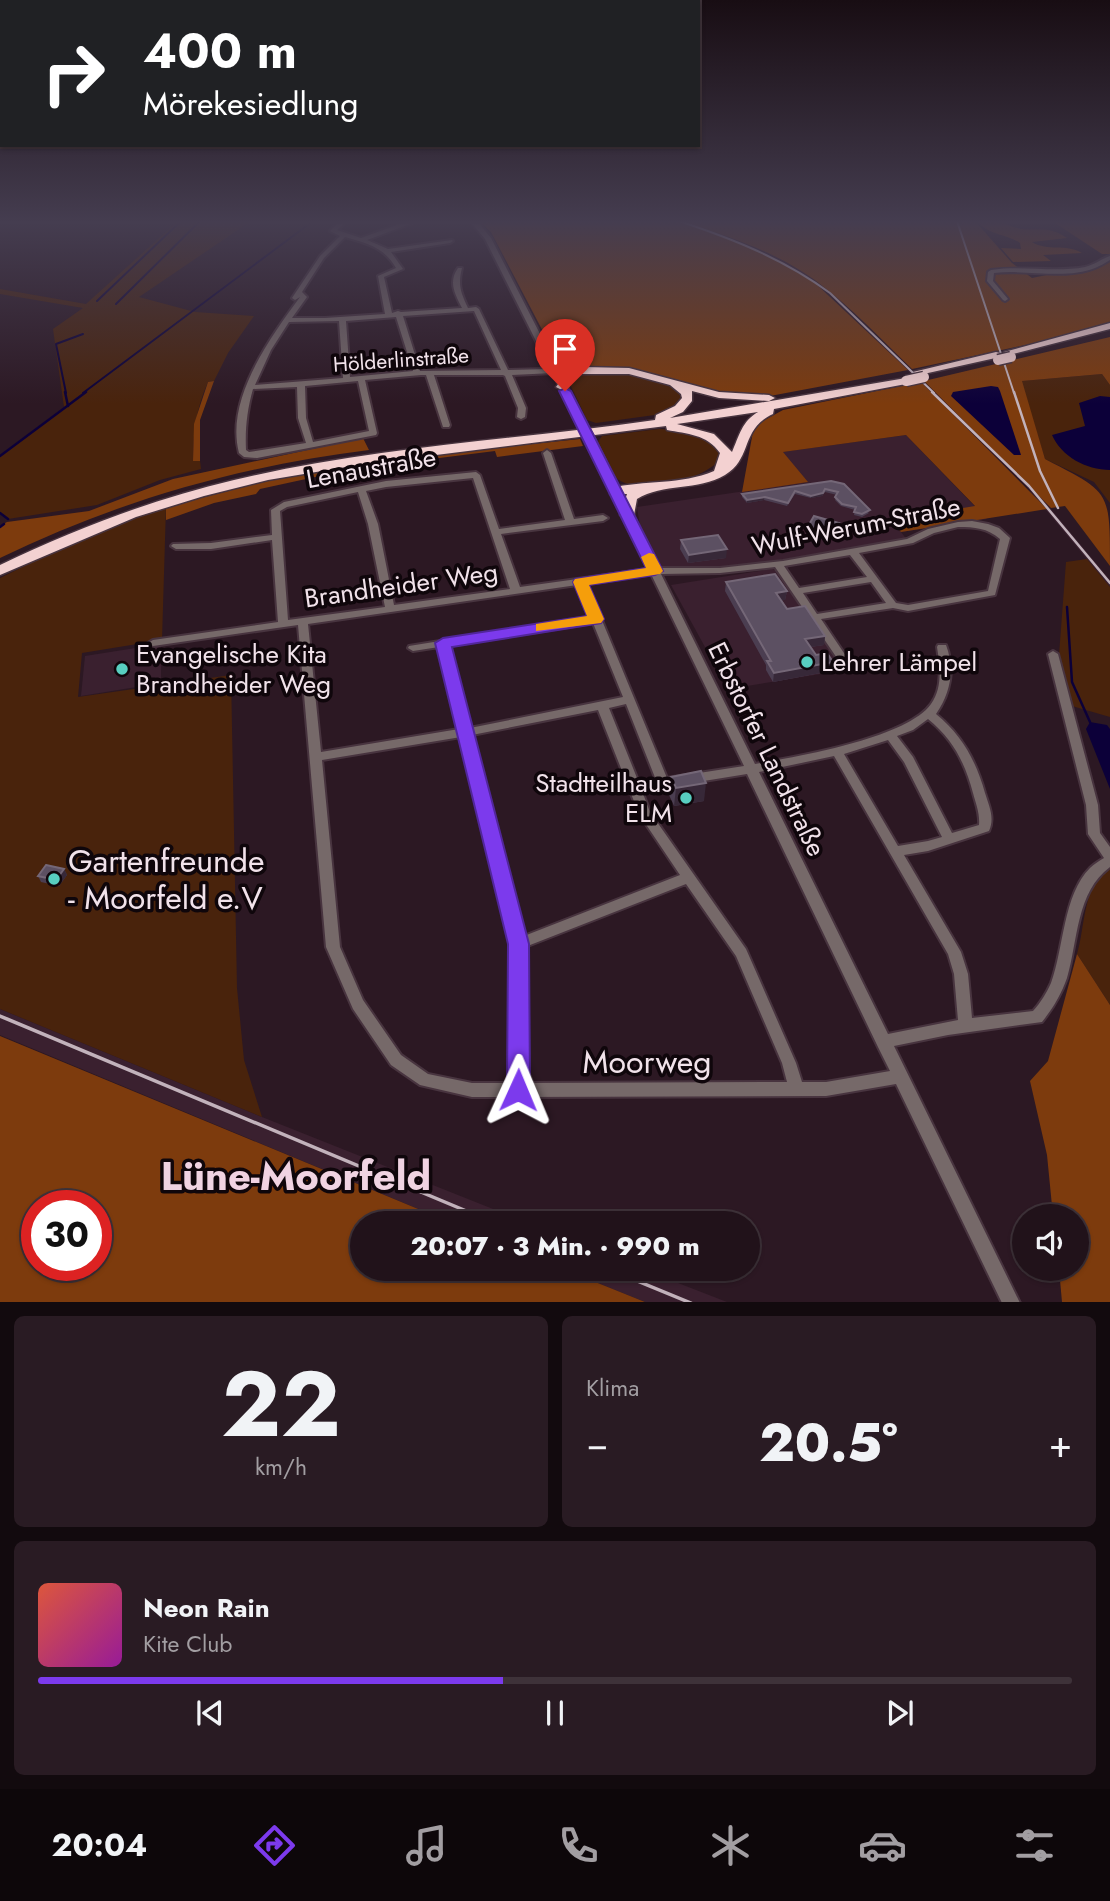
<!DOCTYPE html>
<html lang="de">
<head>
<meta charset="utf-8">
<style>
  :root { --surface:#21121a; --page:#291b23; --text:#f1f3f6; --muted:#a29ea2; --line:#3e3239; --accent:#7c3aed }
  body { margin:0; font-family:Jost,sans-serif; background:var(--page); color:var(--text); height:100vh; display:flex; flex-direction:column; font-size:26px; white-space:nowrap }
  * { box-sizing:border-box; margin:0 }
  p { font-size:23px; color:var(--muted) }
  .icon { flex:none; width:38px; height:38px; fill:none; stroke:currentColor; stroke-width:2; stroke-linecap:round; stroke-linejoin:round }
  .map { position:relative; height:1302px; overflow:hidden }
  .details { display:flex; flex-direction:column; gap:14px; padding:14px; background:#120a0e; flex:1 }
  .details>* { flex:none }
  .guide { position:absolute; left:0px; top:0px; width:700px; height:147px; box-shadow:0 2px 5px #0004,0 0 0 2px var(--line); background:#202124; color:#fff; overflow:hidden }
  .controls { position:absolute; left:1012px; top:1204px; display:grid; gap:14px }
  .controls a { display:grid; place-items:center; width:77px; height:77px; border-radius:50%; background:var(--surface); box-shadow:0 2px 5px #0004,0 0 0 2px var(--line); font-size:35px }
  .speed { position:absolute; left:21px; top:1190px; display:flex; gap:14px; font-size:35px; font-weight:700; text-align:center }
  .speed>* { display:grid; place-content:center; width:91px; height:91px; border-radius:50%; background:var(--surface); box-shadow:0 2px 5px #0004,0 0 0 2px var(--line); line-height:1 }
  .speed .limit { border:10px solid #d22; background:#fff; color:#111 }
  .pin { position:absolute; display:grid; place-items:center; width:60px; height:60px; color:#fff; margin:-72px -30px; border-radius:50% 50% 50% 0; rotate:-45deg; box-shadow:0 0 7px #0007 }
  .pin .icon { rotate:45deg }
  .me { position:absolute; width:77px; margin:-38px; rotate:1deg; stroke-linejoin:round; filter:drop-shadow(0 0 5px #0008) }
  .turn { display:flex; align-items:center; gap:24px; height:147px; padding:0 28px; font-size:32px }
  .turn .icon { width:91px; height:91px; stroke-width:2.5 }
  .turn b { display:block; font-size:49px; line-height:60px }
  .big { font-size:52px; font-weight:800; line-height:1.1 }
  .details .tile { flex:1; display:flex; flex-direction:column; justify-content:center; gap:10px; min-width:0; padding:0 24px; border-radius:10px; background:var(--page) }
  .details .dial { align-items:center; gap:0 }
  .dial b { font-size:91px; line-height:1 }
  .song { display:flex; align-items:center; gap:21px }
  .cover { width:84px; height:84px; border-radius:10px; background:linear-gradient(135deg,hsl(10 70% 55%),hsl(300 70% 35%)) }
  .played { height:7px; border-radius:4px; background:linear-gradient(90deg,var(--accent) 45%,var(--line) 45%) }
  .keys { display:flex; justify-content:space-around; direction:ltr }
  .heat { display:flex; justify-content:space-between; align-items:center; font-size:38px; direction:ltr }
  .details .tiles { flex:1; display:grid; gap:14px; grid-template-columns:1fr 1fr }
  .tile:last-child { grid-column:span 2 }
  .trip { position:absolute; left:350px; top:1211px; width:410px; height:70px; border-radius:35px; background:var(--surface); box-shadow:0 2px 5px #0004,0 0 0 2px var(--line); font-weight:800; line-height:70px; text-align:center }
  .dock { display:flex; height:112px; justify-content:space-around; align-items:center; background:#0d070a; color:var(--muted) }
  .dock .icon { width:49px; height:49px }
  .dock .current { color:var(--accent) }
  .dock b { font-size:32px; color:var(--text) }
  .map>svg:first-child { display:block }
  .built { fill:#3a202f }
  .green { fill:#49230c }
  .forest { fill:#7d3b0d; fill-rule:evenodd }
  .water { fill:#0c0039 }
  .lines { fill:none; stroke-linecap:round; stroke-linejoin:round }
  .stream-far1 { stroke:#0c0039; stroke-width:2 }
  .stream { stroke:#0c0039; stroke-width:2.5 }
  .minor-casing { stroke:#48343f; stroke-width:4 }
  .highway-casing { stroke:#48343f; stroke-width:3 }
  .minor { fill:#766969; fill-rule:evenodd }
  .highway { fill:#f3d1d1; fill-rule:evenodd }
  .rail-far2 { stroke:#c2b2bb; stroke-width:2 }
  .rail-far1 { stroke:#c2b2bb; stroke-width:2.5 }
  .rail { stroke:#c2b2bb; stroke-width:3.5 }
  .minor-bridge-casing { stroke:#48343f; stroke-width:11; stroke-linecap:butt }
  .highway-bridge-casing { stroke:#48343f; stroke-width:13; stroke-linecap:butt }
  .minor-bridge { stroke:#766969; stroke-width:9 }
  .highway-bridge { stroke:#f3d1d1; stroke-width:10 }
  .wall { fill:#4b3e51 }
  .shaded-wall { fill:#372838 }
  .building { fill:#5c5062; stroke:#746777; stroke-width:2 }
  .route { fill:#7c3aed; stroke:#51269a; stroke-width:2 }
  .slow { fill:#f59e0b }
  .poi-dot { fill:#58cec0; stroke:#0f060b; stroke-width:2.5 }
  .labels { text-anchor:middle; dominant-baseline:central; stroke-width:7; stroke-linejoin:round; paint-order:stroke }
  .far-street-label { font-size:21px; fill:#f1e2ea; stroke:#0f060b }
  .street-label { font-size:26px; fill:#f1e2ea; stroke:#0f060b }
  .poi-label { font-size:26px; fill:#f1e2ea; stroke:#0f060b; text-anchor:start }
  .near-poi-label { font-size:32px; fill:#f1e2ea; stroke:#0f060b; text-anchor:start }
  .near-street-label { font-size:32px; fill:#f1e2ea; stroke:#0f060b }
  .near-district-label { font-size:40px; font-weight:bold; fill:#f0d3e2; stroke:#0f060b }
</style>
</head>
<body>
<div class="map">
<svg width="1110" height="1303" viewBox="0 0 1110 1303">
  <rect width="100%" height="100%" fill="#2c1823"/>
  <g class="built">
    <path d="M677,221L717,232L763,250L802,271L831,292L1031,485L1110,580V587L1026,486L828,293L799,272L761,251Z"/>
    <path d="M906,435L987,519L901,532L907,540L707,571L661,566L640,527L637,507L807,482L782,452Z"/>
    <path d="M772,569L780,572L845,670L728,689L671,585Z"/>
    <path d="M161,644V683L81,696L85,656Z"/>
    <path d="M0,1009L262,1117L528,1223H452L0,1035Z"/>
    <path d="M563,1269H642L727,1302H645Z"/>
  </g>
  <g class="green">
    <path d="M178,221H251L139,297L195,312L254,316L228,353L214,381L208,382C196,409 193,432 193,461H200L201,469L160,480L97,505L8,519L0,512V455L64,407L53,329L83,308L0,294V289L86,304Z"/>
    <path d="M611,372L667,382L682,393L683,399L662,414L596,423L587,420L568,380L580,373Z"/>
    <path d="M1102,374L1110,385V503L1094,482L1045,459L1021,381Z"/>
    <path d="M659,429C683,431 713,431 721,459C703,480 637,498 615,477C607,469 602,453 597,443L602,436Z"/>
    <path d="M166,507L162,640L82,653L78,697L231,675L237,988L244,1060L262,1117L0,1009V578L88,535Z"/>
    <path d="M1087,559L1110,587V717L1072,706L1059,655L1066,562Z"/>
    <path d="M1110,869V1005L1077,954C1085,929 1083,881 1110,869Z"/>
  </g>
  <g class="forest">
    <path d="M479,221H677L714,233L767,255L814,282L908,370L770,396L720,393L624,368L560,364L491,232Z"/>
    <path d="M682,221H975L1012,263L1032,278L1091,266L1110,256V323L1030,344L912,369C882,340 853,309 820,284C780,253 730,237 682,221Z"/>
    <path d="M1001,221C1030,239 1041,220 1067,238L1032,242C1048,252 1065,243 1082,253L1043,255L1051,261L1013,262L1001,248L1021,249L1020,243C1005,233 990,236 977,221Z"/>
    <path d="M1052,221H1110V254H1102Z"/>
    <path d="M1110,337V385L1102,374L1022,381L1045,459C1110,493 1110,489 1110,566L1065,506L1051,508L924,381Z"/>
    <path d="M214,381L200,420V461H193L194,424L208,382Z"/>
    <path d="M921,382L1047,509L901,532L890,520L975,506L906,435L783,452L808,482L742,492L754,426L783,410Z"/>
    <path d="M363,438L369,450C240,466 117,501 0,558V526L7,522L89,511L173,479Z"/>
    <path d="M580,439L583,446L497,457L495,451L352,469L260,489L256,494L214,503L166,520V507L294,474L390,459Z"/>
    <path d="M1077,954L1110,1005V1302H1062L1059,1269H1076V1216H1053L1047,1155L1030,1081L1048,1061Z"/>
    <path d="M0,1036L452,1223H362V1269H563L645,1302H0ZM37,1206H96V1265H37Z"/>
  </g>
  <g class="water">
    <path d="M991,386L998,387L1000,391L1021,455H1014L951,396L953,392Z"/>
    <path d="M1100,396L1110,397V470C1086,470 1061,456 1052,435L1085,426L1079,403Z"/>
    <path d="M1090,722L1107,725L1110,729V789L1086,729Z"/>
  </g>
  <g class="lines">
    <g class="stream-far1">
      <path d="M97,301L181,221"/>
      <path d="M116,304L200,221"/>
      <path d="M66,393L56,344L83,334"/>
      <path d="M83,393L313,221"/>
    </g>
    <g class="stream">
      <path d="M65,392L68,406"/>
      <path d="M0,456L86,392"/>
      <path d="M0,513L8,519"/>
      <path d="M0,527L4,524"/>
      <path d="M1067,607L1072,682L1090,722"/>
    </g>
    <g class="minor-casing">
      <g id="minor">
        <path d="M340,221H347L337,230L361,238L408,221H418L367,240L388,249L452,240L453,241L450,243L391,252L403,269L384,277L392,313L398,311L401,312L462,308C455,294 448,282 458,268H462C458,284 460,291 468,308L476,307L479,309L508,370L550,369L485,239L470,221H477L491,238L586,424L585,426H579L578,424L553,373L512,375L526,408L525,417L521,419L517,417L518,408L505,376L503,375H434L450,425L449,427H443L426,375H421L365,380L377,433L376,435L257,458L244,457L239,453C225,399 270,338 300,297L295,300L292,298L320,256L340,236L330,231ZM345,237C367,243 385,248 396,268L378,276L385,314L325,318H292L307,297L302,292L324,258ZM474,311L501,370L420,371L403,316ZM396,317L413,371L350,377L346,321ZM339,321L343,378L255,385L271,350L289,322ZM358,381L369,431L313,442L306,418L305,386ZM297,387L298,418L306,443L249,452L246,450C245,429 247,410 253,389Z"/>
        <path d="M1110,256V260C1105,263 1100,266 1095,268C1066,280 1026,269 994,273L993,281L1008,299L1005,301L1003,300L987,281L988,272L991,270C1022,265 1054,273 1085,267C1094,265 1101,259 1110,256Z"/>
        <path d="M587,436H590L594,438L658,568H720L783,561L907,539L928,529L958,522L972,521L988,524L999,528L1010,538L995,595L908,611L893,608L821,619L850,662L845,666L841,664L775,567L720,573L661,574L755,764C796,757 907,738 931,704C943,687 940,666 937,647L938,645H946C955,668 951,693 936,714C962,735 976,761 985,793C989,806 995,818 989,831L928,851L904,855L961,952L968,974L972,1018L1033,1011C1041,1002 1046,994 1051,983C1064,948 1063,895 1090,868C1094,864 1099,861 1104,858L1088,834L1086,805L1048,654L1053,651L1058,654L1098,805L1100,833L1110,847V867C1076,892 1078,941 1067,978C1061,995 1053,1008 1042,1022L948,1035L894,1046L1020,1303H1002L896,1084L826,1096L472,1097L420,1085L391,1065L353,1009L326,947L298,625L153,646L148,643L153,640L278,622L272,540L211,549H176L171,546L173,544L211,543L272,535L271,510L284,502L386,481L476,472L480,475L499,529L565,520L543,453L547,450L551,453L574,519L603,515L608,518L603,521L501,534L520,587L649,569L586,438ZM473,478L510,589L394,605L378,524L366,491L386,487ZM358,492L368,524L385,607L288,620L280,511L287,507ZM958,527C975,527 987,528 1000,539L988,591L908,605L896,603L859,553L913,543L934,533ZM850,555L867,577L799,588L784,566ZM651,574L744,766L667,778L587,584ZM871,582L886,603L817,614L803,593ZM577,585L590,617L409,646L408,648L413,651L439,647L459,729L321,752L308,624ZM593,623L623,697L470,728L449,646ZM626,704L656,780L639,783L609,708ZM598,710L639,814L680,875L524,936L472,735ZM928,719C953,739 965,763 973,793C976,804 980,814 979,825L952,833L913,757L897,736L913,730ZM461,737L510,935L513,975L511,1083H472L428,1074L401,1055L363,1000L340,947L322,760ZM888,740L904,762L942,837L928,841L898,846L844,754ZM834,756L948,954L954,974L958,1020L888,1034L759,772ZM747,774L878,1047L890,1071L826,1082H802L796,1063L746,949L650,812L642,791ZM686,884L736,956L782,1063L787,1082L526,1083L527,975L525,947Z"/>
      </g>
    </g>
    <g class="highway-casing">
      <g id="highway">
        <path d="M1110,323V329L1009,355L1004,352Z"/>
        <path d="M996,352L1000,353V357L919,375L913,372Z"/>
        <path d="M583,367L629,368L719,392L769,395L775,398L769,401L719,398L692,391V401L683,412L670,418L906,378L912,381L906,384L774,409L773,414C740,429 753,458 725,475C698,491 663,483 637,499L634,515L627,519L620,515L627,494H610V488C645,480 681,485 714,471L720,453C707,434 687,434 667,430L666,426L364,464L268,480L204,496L136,517L0,575V565C75,529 153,499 234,480C372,447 515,440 655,420L656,415L675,406L682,398L681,394L670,385L629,374H582L574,377L566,389L562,390L556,387L565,374H554L548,371L554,368ZM758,412C742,421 739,436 732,452L714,434L677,424Z"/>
      </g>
    </g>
    <use href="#minor" class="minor"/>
    <use href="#highway" class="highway"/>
    <g class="rail-far2">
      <path d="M679,221C733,239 784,259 830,293L934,393"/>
      <path d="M957,221L1014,393"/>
    </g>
    <g class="rail-far1">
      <path d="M932,392L1029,486L1110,583"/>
      <path d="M1014,392L1040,471L1058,508"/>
    </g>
    <g class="rail">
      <path d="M0,1016L495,1223"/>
      <path d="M608,1269L691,1303"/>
    </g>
    <g class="minor-bridge-casing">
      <path id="minor-bridge" d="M582,424L590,438"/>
    </g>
    <g class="highway-bridge-casing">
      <g id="highway-bridge">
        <path d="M998,360L1011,357"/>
        <path d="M906,381L924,377"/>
      </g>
    </g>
    <use href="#minor-bridge" class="minor-bridge"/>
    <use href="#highway-bridge" class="highway-bridge"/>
  </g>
  <g class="wall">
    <path d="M831,481L869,513L862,517L854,515L855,510L841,506L835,500L837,495L825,492L822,496L811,498L795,494L787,506L764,500L747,503L742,497V494Z"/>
    <path d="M838,526L830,537L807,530V528Z"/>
    <path d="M681,540L726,558L688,563L680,549Z"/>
    <path d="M726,582L787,591L785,600H782L787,609L825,636L824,645L810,647L816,655L831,671L773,682L766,670V665L725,591Z"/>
    <path d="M671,777L704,801L674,806L669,795Z"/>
    <path d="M64,869L67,875L59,886L41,882L38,876Z"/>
  </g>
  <g class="shaded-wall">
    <path d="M825,489L822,496L811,498V496Z"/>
    <path d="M765,497L764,500L747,503V500Z"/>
    <path d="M727,549L726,558L688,563L689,555Z"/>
    <path d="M787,591L785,600L775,601L776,593Z"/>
    <path d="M825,636L824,645L803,648L805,639Z"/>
    <path d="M833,662L831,671L773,682L774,673Z"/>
    <path d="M706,783L704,801L674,806L676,788Z"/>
    <path d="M64,869L67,875L59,886L56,880Z"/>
  </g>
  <g class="building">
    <path d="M831,481L844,484L870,510L862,514L854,512L856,507L842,504L835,497L838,492L825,489L823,493L811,496L795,491L788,503L765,497L747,500L742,494Z"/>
    <path d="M814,516L839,523L831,534L807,528Z"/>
    <path d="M718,535L727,549L689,555L681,540Z"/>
    <path d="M775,574L787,591L776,593L787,609L805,606L825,636L805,639L816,655L827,653L833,662L774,673L767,661H771L726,582Z"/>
    <path d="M701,771L706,783L676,788L671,777Z"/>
    <path d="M46,865L64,869L56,880L38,876Z"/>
  </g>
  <linearGradient id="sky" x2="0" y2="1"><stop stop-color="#180d13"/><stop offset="0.55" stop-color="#453d50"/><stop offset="1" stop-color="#453d50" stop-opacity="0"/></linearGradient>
  <rect width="1110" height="404" fill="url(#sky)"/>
  <path class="route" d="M565,388L571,391L663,571L655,575L589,585L604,619L601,623L452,647L529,944L530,1090L527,1098L518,1101L510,1098L507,1090L508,944L435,643L443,638L587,616L573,582L575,579L646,568L559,391Z"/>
  <path class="slow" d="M649,553L654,554L663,571L660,574L589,585L604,619L601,623L536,631V624L587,616L573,582L575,579L646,568L641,557Z"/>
  <g class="poi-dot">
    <circle cx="807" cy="662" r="7"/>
    <circle cx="122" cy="669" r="7"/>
    <circle cx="686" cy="798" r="7"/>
    <circle cx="54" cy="879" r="7"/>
  </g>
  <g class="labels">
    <g class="far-street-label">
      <text transform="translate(401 360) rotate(-4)">Hölderlinstraße</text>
    </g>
    <g class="street-label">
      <text transform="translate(371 468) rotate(-10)">Lenaustraße</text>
      <text transform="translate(856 526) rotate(-11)">Wulf-Werum-Straße</text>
      <text transform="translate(401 585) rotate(-8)">Brandheider Weg</text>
      <text transform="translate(767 749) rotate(64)">Erbstorfer Landstraße</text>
    </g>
    <g class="poi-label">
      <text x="136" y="654">Evangelische Kita<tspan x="136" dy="30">Brandheider Weg</tspan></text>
      <text x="821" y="662">Lehrer Lämpel</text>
      <text x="672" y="783" text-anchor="end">Stadtteilhaus<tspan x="672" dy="30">ELM</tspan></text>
    </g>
    <g class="near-poi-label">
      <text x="68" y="861">Gartenfreunde<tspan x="68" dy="37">- Moorfeld e.V</tspan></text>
    </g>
    <g class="near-street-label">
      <text x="647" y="1062">Moorweg</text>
    </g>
    <g class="near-district-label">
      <text x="296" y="1176">Lüne-Moorfeld</text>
    </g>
  </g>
</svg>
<div class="controls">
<a><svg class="icon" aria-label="sound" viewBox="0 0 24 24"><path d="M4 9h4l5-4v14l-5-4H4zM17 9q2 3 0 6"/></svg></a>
</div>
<div class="speed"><div class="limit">30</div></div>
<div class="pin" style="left:565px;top:391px;background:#d93025"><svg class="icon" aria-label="arrive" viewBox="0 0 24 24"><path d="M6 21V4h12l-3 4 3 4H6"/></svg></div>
<svg class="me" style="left:518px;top:1090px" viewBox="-20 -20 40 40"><path d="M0-17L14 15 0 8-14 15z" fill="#7c3aed" stroke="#fff" stroke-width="4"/></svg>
<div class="trip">20:07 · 3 Min. · 990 m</div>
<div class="guide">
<div class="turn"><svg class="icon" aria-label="right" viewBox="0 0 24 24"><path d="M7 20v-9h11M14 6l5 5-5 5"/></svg><div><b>400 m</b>Mörekesiedlung</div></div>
</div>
</div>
<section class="details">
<div class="tiles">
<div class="tile dial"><b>22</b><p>km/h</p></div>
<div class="tile"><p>Klima</p>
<div class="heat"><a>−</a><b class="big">20.5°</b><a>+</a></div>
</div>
<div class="tile">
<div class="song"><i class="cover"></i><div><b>Neon Rain</b><p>Kite Club</p></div></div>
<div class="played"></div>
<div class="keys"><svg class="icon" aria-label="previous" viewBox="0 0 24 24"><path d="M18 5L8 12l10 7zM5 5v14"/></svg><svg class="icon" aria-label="pause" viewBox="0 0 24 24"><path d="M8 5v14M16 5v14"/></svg><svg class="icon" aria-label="next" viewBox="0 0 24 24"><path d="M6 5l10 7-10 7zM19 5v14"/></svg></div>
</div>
</div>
</section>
<nav class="dock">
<b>20:04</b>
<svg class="icon current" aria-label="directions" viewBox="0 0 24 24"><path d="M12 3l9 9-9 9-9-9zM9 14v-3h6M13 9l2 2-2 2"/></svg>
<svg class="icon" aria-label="music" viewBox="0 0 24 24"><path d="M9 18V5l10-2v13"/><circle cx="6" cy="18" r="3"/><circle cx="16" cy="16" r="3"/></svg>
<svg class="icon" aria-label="phone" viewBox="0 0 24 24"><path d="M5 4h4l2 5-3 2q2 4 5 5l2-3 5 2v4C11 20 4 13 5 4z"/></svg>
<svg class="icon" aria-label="climate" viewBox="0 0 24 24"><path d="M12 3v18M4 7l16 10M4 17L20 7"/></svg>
<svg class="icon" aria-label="car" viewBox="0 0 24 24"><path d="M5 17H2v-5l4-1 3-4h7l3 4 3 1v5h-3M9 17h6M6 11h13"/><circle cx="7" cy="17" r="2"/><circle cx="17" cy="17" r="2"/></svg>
<svg class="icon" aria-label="filters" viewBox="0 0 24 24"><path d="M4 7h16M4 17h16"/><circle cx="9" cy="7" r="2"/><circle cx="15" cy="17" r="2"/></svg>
</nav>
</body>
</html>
